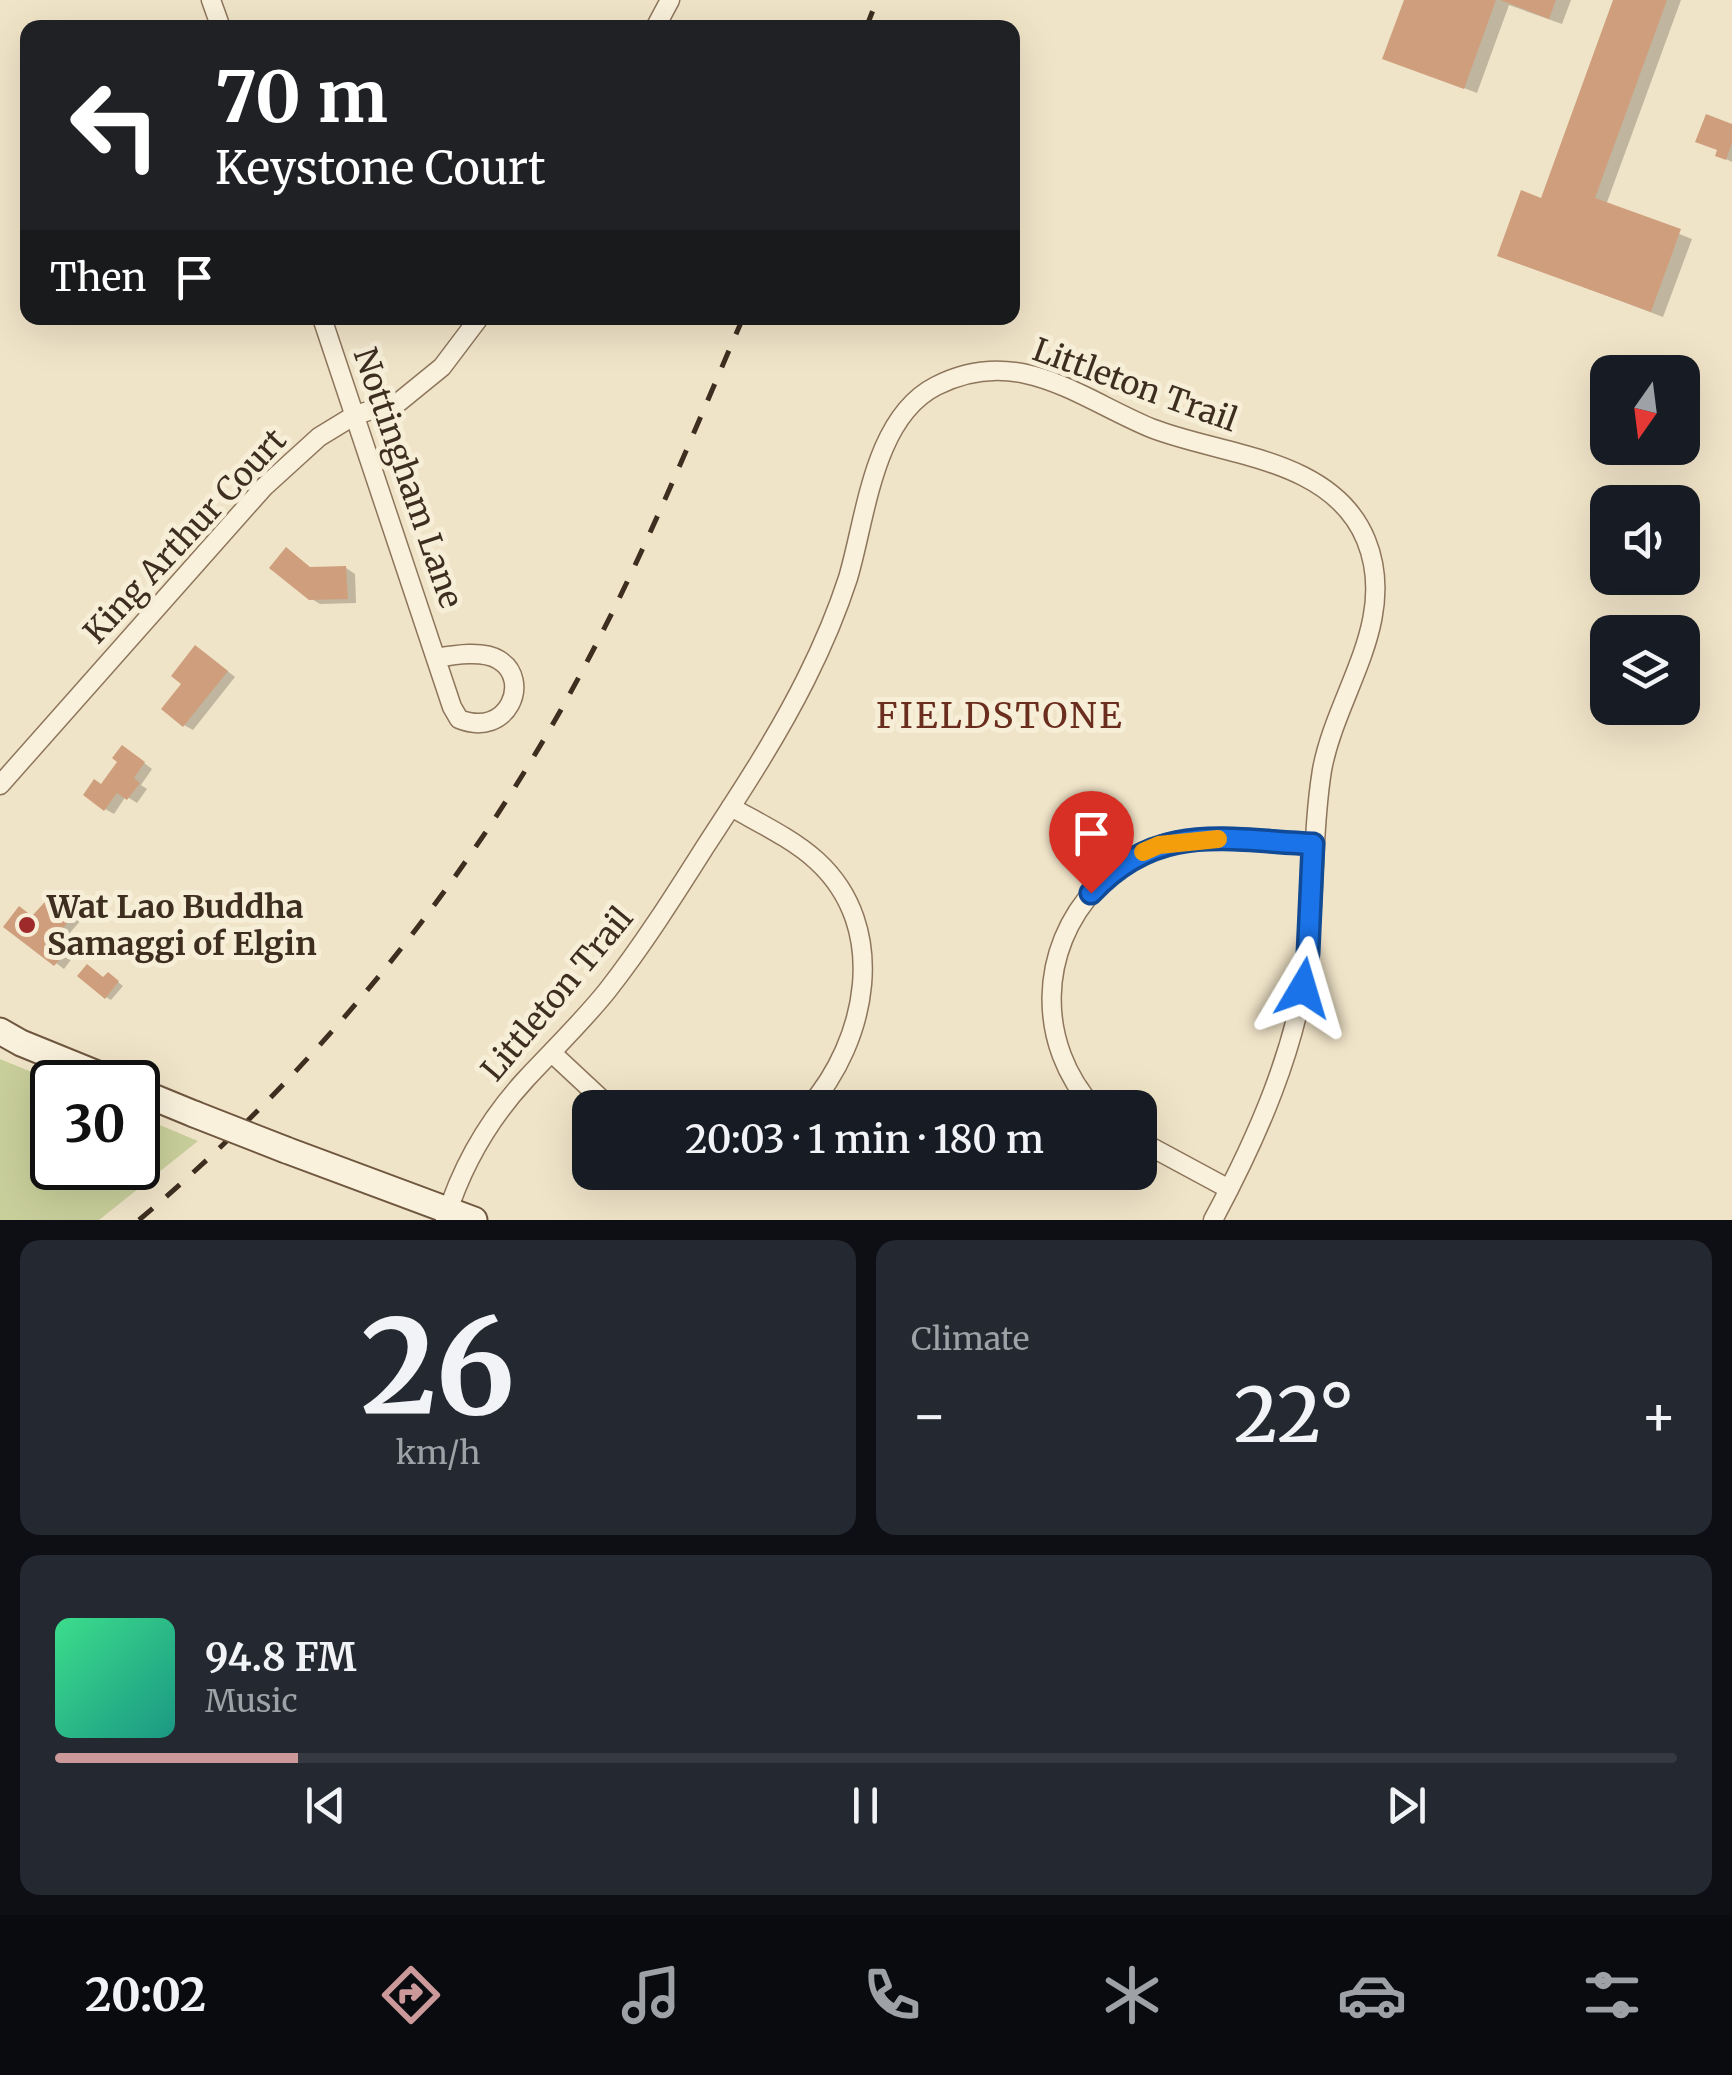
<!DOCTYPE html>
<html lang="en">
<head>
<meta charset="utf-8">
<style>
  :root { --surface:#171b24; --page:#242831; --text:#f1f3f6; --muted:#9ea1a6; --line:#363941; --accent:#cc999b }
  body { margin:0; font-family:Merriweather,serif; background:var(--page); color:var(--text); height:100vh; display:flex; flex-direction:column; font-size:38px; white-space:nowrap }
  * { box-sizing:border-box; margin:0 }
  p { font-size:32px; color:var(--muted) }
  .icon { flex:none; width:55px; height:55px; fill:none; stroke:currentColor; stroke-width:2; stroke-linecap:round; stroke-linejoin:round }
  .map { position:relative; height:1220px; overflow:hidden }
  .details { display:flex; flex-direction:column; gap:20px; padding:20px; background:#0d0f14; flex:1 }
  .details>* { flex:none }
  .banner { position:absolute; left:20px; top:20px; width:1000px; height:305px; border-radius:20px; box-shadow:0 10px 40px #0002; background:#202124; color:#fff; overflow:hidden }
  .needle { width:65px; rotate:194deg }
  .tools { position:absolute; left:1590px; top:355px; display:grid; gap:20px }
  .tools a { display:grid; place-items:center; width:110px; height:110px; border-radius:20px; background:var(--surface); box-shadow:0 10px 40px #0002; font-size:50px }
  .speed { position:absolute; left:30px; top:1060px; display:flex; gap:20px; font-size:50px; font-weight:700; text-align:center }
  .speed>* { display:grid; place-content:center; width:130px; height:130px; border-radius:50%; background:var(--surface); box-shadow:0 10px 40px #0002; line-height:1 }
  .speed .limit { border:5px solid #111; border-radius:15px; background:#fff; color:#111 }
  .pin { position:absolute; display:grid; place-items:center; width:85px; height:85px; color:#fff; margin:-102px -42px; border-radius:50% 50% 50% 0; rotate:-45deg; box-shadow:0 0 10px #0007 }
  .pin .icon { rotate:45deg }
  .me { position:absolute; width:110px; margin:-55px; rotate:7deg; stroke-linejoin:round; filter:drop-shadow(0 0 8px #0008) }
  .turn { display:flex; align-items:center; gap:35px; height:210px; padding:0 30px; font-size:45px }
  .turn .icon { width:130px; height:130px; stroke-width:2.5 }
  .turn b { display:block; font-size:70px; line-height:85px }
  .then { display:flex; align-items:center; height:95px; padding:0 30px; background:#0003; gap:20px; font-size:38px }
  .big { font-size:75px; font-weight:600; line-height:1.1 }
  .details .tile { flex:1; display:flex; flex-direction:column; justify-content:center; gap:15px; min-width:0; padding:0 35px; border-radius:20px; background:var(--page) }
  .details .dial { align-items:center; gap:0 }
  .dial b { font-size:130px; line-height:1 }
  .song { display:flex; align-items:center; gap:30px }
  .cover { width:120px; height:120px; border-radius:15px; background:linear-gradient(135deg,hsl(150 70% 55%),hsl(170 70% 35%)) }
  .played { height:10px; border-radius:5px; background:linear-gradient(90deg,var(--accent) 15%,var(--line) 15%) }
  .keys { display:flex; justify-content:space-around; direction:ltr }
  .heat { display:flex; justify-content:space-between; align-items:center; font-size:55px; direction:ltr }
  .details .tiles { flex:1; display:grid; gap:20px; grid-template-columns:1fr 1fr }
  .tile:last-child { grid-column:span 2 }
  .trip { position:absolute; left:572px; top:1090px; width:585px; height:100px; border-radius:20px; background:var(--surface); box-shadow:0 10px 40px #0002; font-weight:600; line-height:100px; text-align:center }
  .tab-bar { display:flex; height:160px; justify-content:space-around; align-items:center; background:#090b0e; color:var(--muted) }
  .tab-bar .icon { width:70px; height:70px }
  .tab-bar .on { color:var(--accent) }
  .tab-bar b { font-size:45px; color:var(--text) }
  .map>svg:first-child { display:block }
  .green { fill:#c9cf9b }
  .shadow { fill:#0003 }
  .building { fill:#cf9f7d }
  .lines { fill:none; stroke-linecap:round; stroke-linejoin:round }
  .street-casing { stroke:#8d765c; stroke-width:21 }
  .secondary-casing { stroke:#6f573f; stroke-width:29 }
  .street { stroke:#faf1dc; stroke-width:18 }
  .secondary { stroke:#faf1dc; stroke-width:25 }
  .rail { stroke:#3d2e20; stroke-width:5; stroke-dasharray:18 18; stroke-linecap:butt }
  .secondary-bridge-casing { stroke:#6f573f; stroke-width:29; stroke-linecap:butt }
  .secondary-bridge { stroke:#faf1dc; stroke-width:25 }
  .route-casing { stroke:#114b97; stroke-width:25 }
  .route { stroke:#1a73e8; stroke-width:18 }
  .slow { stroke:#f59e0b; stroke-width:18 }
  .poi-dot { fill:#9e2a2b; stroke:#f7eed8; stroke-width:4 }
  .labels { text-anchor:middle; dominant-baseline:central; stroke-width:10; stroke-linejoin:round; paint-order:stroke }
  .street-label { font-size:32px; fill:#3d2e20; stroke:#f7eed8 }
  .poi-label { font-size:32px; font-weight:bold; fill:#3d2e20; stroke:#f7eed8; text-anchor:start }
  .neighbourhood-label { font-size:35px; letter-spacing:2.5px; fill:#6b2e1e; stroke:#f7eed8 }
</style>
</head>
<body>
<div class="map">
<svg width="1732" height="1220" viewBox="0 0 1732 1220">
  <rect width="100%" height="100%" fill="#f0e4c8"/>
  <path class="green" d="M0,1059L56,1082H52V1168H138V1116L198,1141L99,1220H0Z"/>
  <g class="shadow">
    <path d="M1406,0H1571L1562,24L1509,5L1477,93L1385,58Z"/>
    <path d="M1616,0H1681L1606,205L1692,239L1663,317L1500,255L1543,201Z"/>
    <path d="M1732,127V162L1718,155Z"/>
    <path d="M346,568L355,574L356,603L320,604L310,598L312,570Z"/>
    <path d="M205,653L235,677L193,730L184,725Z"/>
    <path d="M131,753L152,769L141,785L147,789L137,803L126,796L114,814L105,809L102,787L120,762Z"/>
    <path d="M60,902L81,920L62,942L76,953L64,969L6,926L33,919Z"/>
    <path d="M113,978L123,986L111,1000L106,997L104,980Z"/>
  </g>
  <g class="building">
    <path d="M1404,0H1496L1464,89L1382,59Z"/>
    <path d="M1500,0H1556L1549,19Z"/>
    <path d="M1613,0H1667L1595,198L1681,229L1651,312L1497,256L1521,190L1541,198Z"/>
    <path d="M1706,114L1732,124V143L1726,160L1715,156L1717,150L1695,142Z"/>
    <path d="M286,547L310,567L346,566L348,599L309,600L269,568Z"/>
    <path d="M195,645L228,671L183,727L161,709L181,684L171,676Z"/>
    <path d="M122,745L145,762L134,778L140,783L127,800L117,793L104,811L83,795L94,779L101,784L117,762L112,758Z"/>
    <path d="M52,894L75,914L56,936L70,947L54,966L3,927L19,906L32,916Z"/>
    <path d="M87,964L103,977L108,972L119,981L105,999L77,976Z"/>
  </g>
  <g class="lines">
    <g class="street-casing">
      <g id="street">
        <path d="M211,0L221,28"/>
        <path d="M655,28L670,0"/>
        <path d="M322,318L452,707L459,719C508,739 532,680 499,660C483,650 454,655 436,658"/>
        <path d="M0,785L264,487L319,437L355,415L399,402L442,367L479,318"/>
        <path d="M731,807C759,823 793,839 817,861C890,928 867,1041 808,1108"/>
        <path d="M552,1053L611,1108"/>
        <path d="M1094,1108C1036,1044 1038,949 1097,887C1114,869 1136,852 1160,845C1209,831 1263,842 1313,844"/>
        <path d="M1140,1141L1229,1189"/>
        <path d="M445,1220C461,1168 489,1119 526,1079C553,1050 582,1022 607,991C643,945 674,896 705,847C741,792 777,737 806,679C822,647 837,612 848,578C866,518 873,418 936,386C1018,344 1079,398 1151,428C1222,456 1332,457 1366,540C1399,621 1336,693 1322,770C1312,832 1315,893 1308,955C1297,1048 1257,1138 1213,1220"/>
      </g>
    </g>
    <g class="secondary-casing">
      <g id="secondary">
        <path d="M0,1031L21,1043L117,1082"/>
        <path d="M138,1091L194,1114"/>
        <path d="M286,1150L474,1220"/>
      </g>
    </g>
    <use href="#street" class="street"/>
    <use href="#secondary" class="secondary"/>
    <g class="rail">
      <path d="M866,28L877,0"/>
      <path d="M139,1220C323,1065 479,870 590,656C648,546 694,431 743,318"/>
    </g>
    <g class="secondary-bridge-casing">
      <path id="secondary-bridge" d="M194,1114L286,1150"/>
    </g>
    <use href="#secondary-bridge" class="secondary-bridge"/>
  </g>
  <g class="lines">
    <g class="route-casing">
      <path id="route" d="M1091,893C1158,821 1224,840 1313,844L1308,953L1303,988"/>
    </g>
    <use href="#route" class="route"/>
    <path class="slow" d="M1143,852L1159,845L1218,839"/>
  </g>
  <circle class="poi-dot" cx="27" cy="925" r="10"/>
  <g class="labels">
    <g class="street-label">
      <text transform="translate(1135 385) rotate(20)">Littleton Trail</text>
      <text transform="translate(408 478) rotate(71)">Nottingham Lane</text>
      <text transform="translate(185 536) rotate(-47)">King Arthur Court</text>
      <text transform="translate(557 994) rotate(-50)">Littleton Trail</text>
    </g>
    <g class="poi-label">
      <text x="47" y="907">Wat Lao Buddha<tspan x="47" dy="37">Samaggi of Elgin</tspan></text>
    </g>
    <g class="neighbourhood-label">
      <text x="1000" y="716">FIELDSTONE</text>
    </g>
  </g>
</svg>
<div class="tools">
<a><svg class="needle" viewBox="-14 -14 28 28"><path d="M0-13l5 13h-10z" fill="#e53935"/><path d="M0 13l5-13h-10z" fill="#9ea1a6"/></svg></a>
<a><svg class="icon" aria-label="sound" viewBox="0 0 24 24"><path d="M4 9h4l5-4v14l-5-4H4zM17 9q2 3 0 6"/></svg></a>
<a><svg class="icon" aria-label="layers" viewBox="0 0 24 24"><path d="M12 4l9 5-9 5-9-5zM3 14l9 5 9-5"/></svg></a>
</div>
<div class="speed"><div class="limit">30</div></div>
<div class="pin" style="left:1091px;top:893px;background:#d93025"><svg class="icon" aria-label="arrive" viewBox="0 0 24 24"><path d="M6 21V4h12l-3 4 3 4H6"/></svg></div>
<svg class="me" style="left:1303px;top:988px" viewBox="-20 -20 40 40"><path d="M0-17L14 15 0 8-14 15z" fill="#1a73e8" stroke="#fff" stroke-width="4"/></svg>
<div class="trip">20:03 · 1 min · 180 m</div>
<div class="banner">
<div class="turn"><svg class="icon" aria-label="left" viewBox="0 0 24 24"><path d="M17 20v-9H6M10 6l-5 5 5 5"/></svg><div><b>70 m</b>Keystone Court</div></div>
<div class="then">Then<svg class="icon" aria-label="arrive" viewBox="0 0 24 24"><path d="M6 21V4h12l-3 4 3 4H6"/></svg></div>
</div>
</div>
<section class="details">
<div class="tiles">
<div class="tile dial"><b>26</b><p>km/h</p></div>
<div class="tile"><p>Climate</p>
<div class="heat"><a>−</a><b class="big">22°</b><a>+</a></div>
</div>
<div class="tile">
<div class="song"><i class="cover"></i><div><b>94.8 FM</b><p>Music</p></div></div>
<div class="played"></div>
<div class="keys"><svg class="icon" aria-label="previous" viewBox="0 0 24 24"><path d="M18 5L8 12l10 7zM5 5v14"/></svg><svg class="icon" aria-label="pause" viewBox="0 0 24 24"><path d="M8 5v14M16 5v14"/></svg><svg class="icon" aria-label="next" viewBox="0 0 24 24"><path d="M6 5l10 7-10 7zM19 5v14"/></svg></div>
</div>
</div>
</section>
<nav class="tab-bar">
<b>20:02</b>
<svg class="icon on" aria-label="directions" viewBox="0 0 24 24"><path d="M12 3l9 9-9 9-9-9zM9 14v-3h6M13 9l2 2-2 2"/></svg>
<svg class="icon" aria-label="music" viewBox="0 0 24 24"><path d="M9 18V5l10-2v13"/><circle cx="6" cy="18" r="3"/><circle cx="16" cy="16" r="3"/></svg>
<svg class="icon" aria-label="phone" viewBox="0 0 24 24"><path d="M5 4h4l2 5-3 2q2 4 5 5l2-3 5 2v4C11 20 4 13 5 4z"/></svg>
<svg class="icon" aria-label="climate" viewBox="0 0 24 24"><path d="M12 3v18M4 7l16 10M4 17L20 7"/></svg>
<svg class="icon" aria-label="car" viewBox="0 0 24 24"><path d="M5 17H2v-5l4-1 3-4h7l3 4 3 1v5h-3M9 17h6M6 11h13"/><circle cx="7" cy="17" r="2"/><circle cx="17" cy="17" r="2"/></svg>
<svg class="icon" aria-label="filters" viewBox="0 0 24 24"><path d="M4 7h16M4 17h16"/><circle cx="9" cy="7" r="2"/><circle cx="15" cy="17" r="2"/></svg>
</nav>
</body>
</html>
